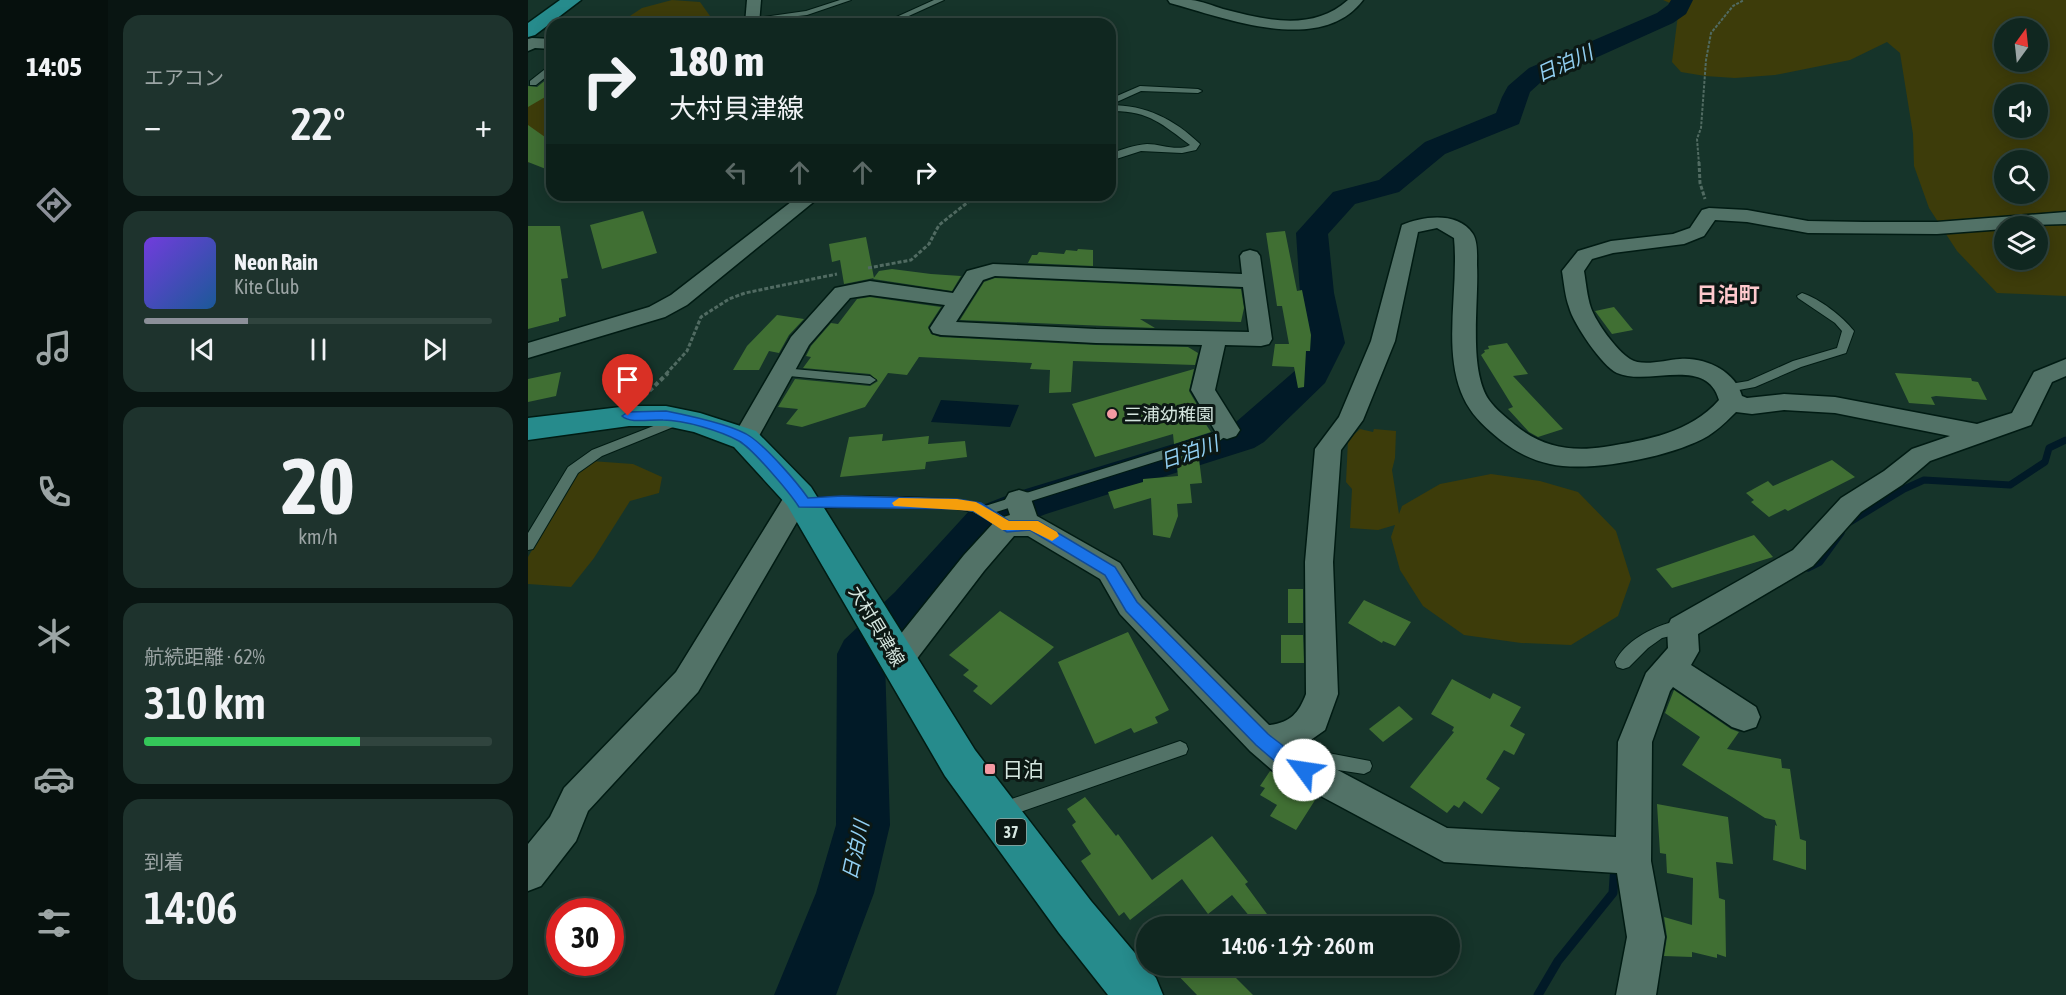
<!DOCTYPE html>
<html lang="ja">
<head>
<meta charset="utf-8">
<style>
  :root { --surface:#102720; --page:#1e332d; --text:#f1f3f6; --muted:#9ca5a5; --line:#30443e; --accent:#8c9099 }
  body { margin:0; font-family:"Asap Condensed","Noto Sans JP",sans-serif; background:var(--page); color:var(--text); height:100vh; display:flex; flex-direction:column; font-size:22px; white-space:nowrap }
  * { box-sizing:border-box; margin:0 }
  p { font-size:20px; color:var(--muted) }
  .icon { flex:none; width:33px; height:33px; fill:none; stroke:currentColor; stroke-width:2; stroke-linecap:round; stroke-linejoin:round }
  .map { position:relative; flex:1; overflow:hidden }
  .side { display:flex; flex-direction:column; gap:15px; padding:15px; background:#091512; width:420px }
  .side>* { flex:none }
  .banner { position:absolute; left:18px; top:18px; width:570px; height:183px; border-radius:18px; box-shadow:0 3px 15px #0003,0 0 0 2px var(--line); background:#102720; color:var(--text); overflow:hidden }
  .needle { width:39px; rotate:15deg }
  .controls { position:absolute; left:1466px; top:18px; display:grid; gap:12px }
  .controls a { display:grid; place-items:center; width:54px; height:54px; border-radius:50%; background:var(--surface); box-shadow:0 3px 15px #0003,0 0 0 2px var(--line); font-size:30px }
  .speed { position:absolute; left:18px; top:898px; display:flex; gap:12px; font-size:30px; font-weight:700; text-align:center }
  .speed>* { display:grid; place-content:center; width:78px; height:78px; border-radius:50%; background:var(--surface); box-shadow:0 3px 15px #0003,0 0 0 2px var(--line); line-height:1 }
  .speed .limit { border:9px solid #d22; background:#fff; color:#111 }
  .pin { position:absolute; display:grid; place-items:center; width:51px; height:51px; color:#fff; margin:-62px -26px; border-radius:50% 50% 50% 0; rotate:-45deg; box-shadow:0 0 6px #0007 }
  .pin .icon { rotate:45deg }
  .me { position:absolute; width:66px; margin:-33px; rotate:301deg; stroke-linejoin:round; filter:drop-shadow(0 0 4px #0008) }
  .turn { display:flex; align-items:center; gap:21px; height:126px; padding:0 24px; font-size:27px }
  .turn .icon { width:78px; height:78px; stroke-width:2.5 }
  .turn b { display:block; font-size:42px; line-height:51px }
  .lanes { display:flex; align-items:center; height:57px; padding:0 24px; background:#0003; justify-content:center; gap:30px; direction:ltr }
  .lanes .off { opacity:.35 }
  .big { font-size:45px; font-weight:600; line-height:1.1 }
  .side .widget { flex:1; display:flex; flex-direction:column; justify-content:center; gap:9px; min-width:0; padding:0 21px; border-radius:18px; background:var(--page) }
  .side .dial { align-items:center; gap:0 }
  .dial b { font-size:78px; line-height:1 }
  .song { display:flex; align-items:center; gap:18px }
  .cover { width:72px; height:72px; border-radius:9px; background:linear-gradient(135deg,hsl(260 70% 55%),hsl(210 70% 35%)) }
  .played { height:6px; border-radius:3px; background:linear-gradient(90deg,var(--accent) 30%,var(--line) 30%) }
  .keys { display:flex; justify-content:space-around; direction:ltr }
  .heat { display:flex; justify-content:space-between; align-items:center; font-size:33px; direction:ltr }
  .charge { height:9px; border-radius:4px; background:linear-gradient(90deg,#34c759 62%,var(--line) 0) }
  .trip { position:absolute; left:608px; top:916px; width:324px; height:60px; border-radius:30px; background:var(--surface); box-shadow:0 3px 15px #0003,0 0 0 2px var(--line); font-weight:600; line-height:60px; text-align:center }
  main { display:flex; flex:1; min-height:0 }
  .tab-bar { display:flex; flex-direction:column; width:108px; justify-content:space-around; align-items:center; background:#06100d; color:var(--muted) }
  .tab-bar .icon { width:42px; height:42px }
  .tab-bar .current { color:var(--accent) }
  .tab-bar b { font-size:27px; color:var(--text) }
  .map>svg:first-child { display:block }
  .green { fill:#3d3c0a; fill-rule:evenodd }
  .water { fill:#011a27 }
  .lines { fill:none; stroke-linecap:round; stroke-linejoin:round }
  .stream-far1 { stroke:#011a27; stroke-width:7 }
  .stream { stroke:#011a27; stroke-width:9 }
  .river { fill:#011a27; fill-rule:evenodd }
  .building { fill:#406f33 }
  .service-casing { stroke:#001b13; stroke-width:2 }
  .minor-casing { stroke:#001b13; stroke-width:3 }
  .primary-casing { stroke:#001b13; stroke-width:3 }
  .path-far2 { stroke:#516b62; stroke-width:2; stroke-dasharray:3 1.5; stroke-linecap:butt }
  .path-far1 { stroke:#516b62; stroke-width:3; stroke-dasharray:4 2; stroke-linecap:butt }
  .path { stroke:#516b62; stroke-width:4; stroke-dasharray:4.5 3; stroke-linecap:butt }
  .service { fill:#527267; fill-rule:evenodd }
  .minor { fill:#527267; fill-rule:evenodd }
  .primary { fill:#268b8c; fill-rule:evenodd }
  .route { fill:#1a73e8; stroke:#114b97; stroke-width:1.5 }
  .slow { fill:#f59e0b }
  .poi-dot { fill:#f49aa3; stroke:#0c1814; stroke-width:2 }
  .labels { text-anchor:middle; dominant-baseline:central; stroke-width:6; stroke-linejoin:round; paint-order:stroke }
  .shield { fill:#0c1814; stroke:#99a8a2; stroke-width:1.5 }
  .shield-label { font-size:16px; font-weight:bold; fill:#d5e6df }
  .poi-label { font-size:18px; fill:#d5e6df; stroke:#0c1814; text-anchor:start }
  .street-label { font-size:18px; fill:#d5e6df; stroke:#0c1814 }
  .water-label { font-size:20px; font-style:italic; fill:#91cff2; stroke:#0c1814 }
  .quarter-label { font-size:21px; font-weight:bold; fill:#fec9cd; stroke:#0c1814 }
  .near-poi-label { font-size:21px; fill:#d5e6df; stroke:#0c1814; text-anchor:start }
</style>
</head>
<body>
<main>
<nav class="tab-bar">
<b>14:05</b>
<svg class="icon current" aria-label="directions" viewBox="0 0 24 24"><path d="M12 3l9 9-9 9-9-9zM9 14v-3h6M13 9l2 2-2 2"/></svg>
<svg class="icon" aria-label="music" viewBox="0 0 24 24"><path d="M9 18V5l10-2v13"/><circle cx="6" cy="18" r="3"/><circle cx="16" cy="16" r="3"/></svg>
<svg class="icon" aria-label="phone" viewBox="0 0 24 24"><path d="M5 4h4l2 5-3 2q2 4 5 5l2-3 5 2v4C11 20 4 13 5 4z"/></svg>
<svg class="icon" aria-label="climate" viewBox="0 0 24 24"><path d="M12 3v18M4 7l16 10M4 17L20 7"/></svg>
<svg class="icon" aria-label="car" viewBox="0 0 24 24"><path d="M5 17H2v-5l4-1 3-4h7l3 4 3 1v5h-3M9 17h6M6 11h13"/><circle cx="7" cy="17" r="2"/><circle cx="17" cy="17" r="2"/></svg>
<svg class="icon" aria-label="filters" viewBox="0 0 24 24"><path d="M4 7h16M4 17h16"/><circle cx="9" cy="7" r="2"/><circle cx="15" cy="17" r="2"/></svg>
</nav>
<section class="side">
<div class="widget"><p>エアコン</p>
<div class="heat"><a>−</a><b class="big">22°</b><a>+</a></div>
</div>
<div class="widget">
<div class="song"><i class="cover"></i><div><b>Neon Rain</b><p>Kite Club</p></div></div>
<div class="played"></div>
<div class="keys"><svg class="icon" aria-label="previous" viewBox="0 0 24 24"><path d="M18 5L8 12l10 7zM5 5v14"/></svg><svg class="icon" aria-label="pause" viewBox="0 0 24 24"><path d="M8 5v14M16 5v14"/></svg><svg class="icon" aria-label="next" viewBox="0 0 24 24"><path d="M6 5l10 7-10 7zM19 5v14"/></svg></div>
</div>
<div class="widget dial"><b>20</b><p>km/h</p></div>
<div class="widget"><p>航続距離 · 62%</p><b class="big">310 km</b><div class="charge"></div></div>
<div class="widget"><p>到着</p><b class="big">14:06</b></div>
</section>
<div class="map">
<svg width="1538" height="995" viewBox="0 0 1538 995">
  <rect width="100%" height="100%" fill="#16342a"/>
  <g class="green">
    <path d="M144,0L172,2L182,16L184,24H90L114,8Z"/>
    <path d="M1135,0H1538V296L1469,293L1429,251L1401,208L1386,166L1385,134L1372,53L1359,42L1322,60L1247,75L1207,78L1177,76L1153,72L1144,62L1151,7ZM1476,28H1509V62H1476ZM1476,94H1509V128H1476ZM1476,160H1509V194H1476ZM1476,226H1509V260H1476Z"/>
    <path d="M24,78V145L8,153L0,163V98Z"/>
    <path d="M832,429L845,432L846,429L868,431L867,458L864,470L871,514L874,506L912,484L963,474L1012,481L1050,492L1088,531L1103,579L1090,616L1043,645L993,643L936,635L895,606L872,570L863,537L867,525L850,530L822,528L824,489L818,482L820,440Z"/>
    <path d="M63,461L105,464L134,477L131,493L102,501L66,558L43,587L0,584V557L49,472Z"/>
  </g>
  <path class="water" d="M413,400L491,405L482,427L403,422Z"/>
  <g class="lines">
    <g class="stream-far1">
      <path d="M1322,522L1376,489L1396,480L1482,485L1517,462L1521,448L1538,440"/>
      <path d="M1280,568L1292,562L1313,533"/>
    </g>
    <path class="stream" d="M1010,995L1030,961L1085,893L1087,864"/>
    <path class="river" d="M1143,0H1165L1158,14L1145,23L1012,83L1002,92L991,124L917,154L871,192L827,204L800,234L806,293L817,343L797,383L736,442L726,448L518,514L472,532L399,618L357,661L362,825L346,893L308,995H246L288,893L308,825L309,654L316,640L367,592L442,510L488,492L698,428L708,422L769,369L781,343L772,293L768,233L805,192L851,180L897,142L968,113L974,97L980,86L1001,68L1129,13L1140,5Z"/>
  </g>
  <g class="building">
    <path d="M24,75V93L0,107V86L9,87Z"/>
    <path d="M0,125L24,142V149L19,150L23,171L0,162Z"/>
    <path d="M115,211L129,253L74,269L62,225Z"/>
    <path d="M0,226H32L40,278L33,279L38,316L31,318V321L0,329Z"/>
    <path d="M757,231L769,291L774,290L783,335L782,351H778L776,387L770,388L766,367L744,366L747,344H761L754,306H749L738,233Z"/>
    <path d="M338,237L346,278L316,284L312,260L304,262L301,244Z"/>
    <path d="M550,249L565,250V266L500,263L504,255H509L511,252L536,254L538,250L549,251Z"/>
    <path d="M364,269L403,274L433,276L424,291L345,279L351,271Z"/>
    <path d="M467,278L713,289L716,308L713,322L612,319L627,328L432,320L456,282Z"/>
    <path d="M342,297L413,307L400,327L403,334L412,337L568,345L660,347L670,353L667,365L545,361L543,392L521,393L522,370L502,369L504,363L391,357L379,375L360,373L337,407L274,427L258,424L270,409L250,407L267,379L342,386L350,381L342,374L275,368L283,357L278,356L283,346L303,323L310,324L329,299Z"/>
    <path d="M1086,307L1105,330L1084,334L1067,311Z"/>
    <path d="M249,315L276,319L261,335L251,353L241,351L231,370H205L219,346Z"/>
    <path d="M979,343L1000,374L985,376L1035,429L1010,437L1001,432L980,409L985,407L953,355L957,352L956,350L961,349L960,346Z"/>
    <path d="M666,369L661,391L668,403L669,411L683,432L646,444L645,434L567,457L544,404Z"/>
    <path d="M33,372L28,396L0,402V379Z"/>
    <path d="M1367,373L1443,378L1444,381L1450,382L1459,400L1408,396L1403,397L1407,405L1381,403Z"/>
    <path d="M355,434L354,441L401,436L400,444L437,441L439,457L398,462L397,469L312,477L321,437Z"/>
    <path d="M670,451L674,483L662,484L664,503L649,504L650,516L642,538L625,535L623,498L586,509L580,492L615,482V479L650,476L648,458Z"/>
    <path d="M1304,460L1327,477L1260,511L1257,509L1241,517L1223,502L1226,500L1218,493L1240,481L1245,486Z"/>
    <path d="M1226,535L1245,557L1144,588L1128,569Z"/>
    <rect x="760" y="589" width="15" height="34"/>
    <path d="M836,600L883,622L867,646L855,641L854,643L820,623Z"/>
    <path d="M472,611L526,647L463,705L445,691L450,686L435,675L441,670L421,655Z"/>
    <path d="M600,632L641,710L627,717L630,723L606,733L603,728L567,744L530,662Z"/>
    <path d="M753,635H775L776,663H753Z"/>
    <path d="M924,679L962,699L965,693L993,707L982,726L997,734L986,755L976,750L958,779L972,788L954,814L936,801L931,808L926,805L919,813L882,787L926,732L924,731L926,727L903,714Z"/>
    <path d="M1146,690L1203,729L1211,732L1199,749L1253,759L1254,768L1262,769L1272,839L1278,841V870L1245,860L1247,825L1249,826L1247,820L1237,818L1154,765L1172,737L1137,713Z"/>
    <path d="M871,706L885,719L855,742L841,729Z"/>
    <path d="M742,771L789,797L768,830L742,816L749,805L732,795L737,788L732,786Z"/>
    <path d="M557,797L588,836L590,834L624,880L684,836L720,882L717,884L739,914L727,923L704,895L680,914L654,879L602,920L596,912L591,916L553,861L563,854L544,825L548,822L539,809Z"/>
    <path d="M1129,804L1200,817L1205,864L1188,862L1191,898L1197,900L1198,957L1189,954V958L1164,952V957L1136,956L1139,937L1136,917L1164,925L1165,878L1139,873L1138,854L1132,853Z"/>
    <path d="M641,966H720L708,978L725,995H669Z"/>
  </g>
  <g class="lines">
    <g class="service-casing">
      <g id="service">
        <path d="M312,0H323L279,15L225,21L221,19L278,11Z"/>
        <path d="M406,0H416L363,24H353Z"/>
        <path d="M21,66H24V72L8,85H2V81Z"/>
        <path d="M612,86L670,89L674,91L670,93L613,91L582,105V99Z"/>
        <path d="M582,105C618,105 646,119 672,144L668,150L654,153L613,151L582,161V154C594,149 607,145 619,144C633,144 650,152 662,145C634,124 620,110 582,111Z"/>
        <path d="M1274,293C1292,299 1314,316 1326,331L1318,353L1273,367L1227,387L1200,392L1196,391L1194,388L1196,385L1220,381L1265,361L1309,348L1314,331L1307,323L1270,298L1269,296Z"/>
        <path d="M255,368L342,376L348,380L342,384L251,375L249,372Z"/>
        <path d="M151,416L155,417L157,420L155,423L74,456L50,473L5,549L0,550V533L40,467L64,450Z"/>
        <path d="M699,426L705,430L690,442L468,512L484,522L486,526L484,530L479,531L445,512L429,509L314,507L276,509L269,504C272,500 271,500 276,499C302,495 438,495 457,506L680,436Z"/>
        <path d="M1144,622L1159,624L1162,628L1159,632L1134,638L1120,648L1101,667L1095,669L1089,667L1087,662C1097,641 1123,628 1144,622Z"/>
        <path d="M760,731L800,753L842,761L844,766L842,771L836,774L797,768L754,743L752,738L754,733Z"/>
        <path d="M652,741L658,744L660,749L658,754L472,819L466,817L463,811L466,805L472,803Z"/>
      </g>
    </g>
    <g class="minor-casing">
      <g id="minor">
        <path d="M219,0H233L231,24H217Z"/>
        <path d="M640,0C647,0 656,0 663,0C674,1 685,6 695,9C737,20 785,32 820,0H835C793,56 697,18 642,3Z"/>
        <path d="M4,38L24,39V49L7,48L0,51V39Z"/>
        <path d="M272,195H294L159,305L137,317L0,358V343L121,307L143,295Z"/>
        <path d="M1181,208L1219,210L1280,221L1336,222H1409L1538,212V224L1476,226V229L1409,234L1280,233L1219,222L1187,220L1176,236L1156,244L1085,253L1064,259L1056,271C1058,283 1059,296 1063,308C1068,322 1088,350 1102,359C1114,367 1137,360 1152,359C1177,357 1207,371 1214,396L1219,398L1256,394L1307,397L1449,424L1484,413L1506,372L1538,359V376L1524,382L1503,425L1402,461L1374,485L1333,512L1285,566L1170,634L1171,651L1163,665L1228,707L1232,717L1228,727L1216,731L1204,727L1145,687L1142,691L1124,742L1123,861L1137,937L1128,995H1088L1099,937L1089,873L916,862L744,770L722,751L592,614L572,579L500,536H486L456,571L381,669L370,673L359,669L354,660L359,651L436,555L469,519L482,515L477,500L481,493L491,490L501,493L509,516L592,563L614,598L741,725C762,723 771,713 778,694L777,562L787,449L811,417L843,341L874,225C895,216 930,211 945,234C950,242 949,256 949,265C951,302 940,369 961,400C968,410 978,417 987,425C1014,447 1042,452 1076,447C1119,440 1162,433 1191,400C1178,355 1120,387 1089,373C1074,366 1045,323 1041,307C1037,296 1036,283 1034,271L1050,251L1083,241L1145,234L1162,228L1174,210ZM909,228L926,238C931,288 915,345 933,392C939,408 950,421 963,432C980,447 998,459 1022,464C1062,473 1144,457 1180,436C1191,429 1199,421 1208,412L1224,414L1256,410L1307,413L1422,436L1384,449L1356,471L1313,498L1265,550L1143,619L1139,628L1140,648L1118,673L1090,742L1088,837L919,828L770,749L797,730L810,694L805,562L813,450L835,420L867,341L890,232Z"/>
        <path d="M722,250L729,252L732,256L744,339L741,344L733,346L697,345L687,390L712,430L708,436L699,439L690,436L663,390L674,345L568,343L413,335L405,333L402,328L417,305L342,295L322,298L281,345L226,445L217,448L208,445L204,439L263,337L307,288L342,281L425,293L439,271L465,264L714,274L712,256L715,252ZM467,276L715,287L721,332L568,329L428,322L455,280Z"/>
        <path d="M271,486L281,489L284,496L170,692L60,811L48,841L13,886L0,891V844L22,817L36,788L148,672L261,489Z"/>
      </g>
    </g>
    <g class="primary-casing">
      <g id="primary">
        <path d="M32,0H53L7,35L0,37V23Z"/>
        <path d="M101,406H138L172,413L228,431L283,487L447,750L563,901L628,978L635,995H580L531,933L417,776L259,505L206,447L166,432L138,426H101L0,440V418Z"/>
      </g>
    </g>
    <path class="path-far2" d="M1171,164L1169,139L1173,128L1178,60L1183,33L1205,6L1216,0"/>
    <g class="path-far1">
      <path d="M1171,162L1172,183L1177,199"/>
      <path d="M340,268L383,260L401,244L411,225L449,195"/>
      <path d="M138,374L159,351L173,317L201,299L217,293L309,274"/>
    </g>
    <path class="path" d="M116,396L140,373"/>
    <use href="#service" class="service"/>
    <use href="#minor" class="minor"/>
    <use href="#primary" class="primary"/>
  </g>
  <path class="route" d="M138,411C158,415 207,425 223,437C240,449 268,481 280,498L314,496L429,499L453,503L481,521H510L587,567L609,602L740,734C748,741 782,765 785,770L782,775L776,777L750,764L728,745L598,611L577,575L502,530L479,532L445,511L429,509L271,507C262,493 225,449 211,441C193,431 156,420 135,420C123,419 102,424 94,416L100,412Z"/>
  <path class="slow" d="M371,498L429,499L448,502L481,521H510L529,532L531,536L524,541L502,530H474L445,511L366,506L364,503Z"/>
  <g class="poi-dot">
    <circle cx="584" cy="414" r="6"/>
    <rect x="456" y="763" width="12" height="12" rx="3"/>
  </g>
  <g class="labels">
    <rect class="shield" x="468" y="819" width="30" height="26" rx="4.5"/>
    <g class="shield-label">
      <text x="483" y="832">37</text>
    </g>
    <g class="poi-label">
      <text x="596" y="414">三浦幼稚園</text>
    </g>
    <g class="street-label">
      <text transform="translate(349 626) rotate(59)">大村貝津線</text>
    </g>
    <g class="water-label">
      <text transform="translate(1036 63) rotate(-24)">日泊川</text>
      <text transform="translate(661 452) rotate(-19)">日泊川</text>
      <text transform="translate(327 850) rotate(-78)">日泊川</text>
    </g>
    <g class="quarter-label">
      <text x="1200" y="294">日泊町</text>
    </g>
    <g class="near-poi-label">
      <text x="474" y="769">日泊</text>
    </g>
  </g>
</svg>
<div class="controls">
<a><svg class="needle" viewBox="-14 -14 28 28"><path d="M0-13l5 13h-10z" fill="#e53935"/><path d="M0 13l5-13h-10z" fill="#9ca5a5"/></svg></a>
<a><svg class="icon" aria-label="sound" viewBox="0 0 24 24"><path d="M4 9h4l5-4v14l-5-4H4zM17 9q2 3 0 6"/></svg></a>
<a><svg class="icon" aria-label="search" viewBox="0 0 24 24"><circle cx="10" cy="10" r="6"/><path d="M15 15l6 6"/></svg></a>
<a><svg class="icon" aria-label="layers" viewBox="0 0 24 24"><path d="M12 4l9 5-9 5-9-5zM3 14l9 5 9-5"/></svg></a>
</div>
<div class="speed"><div class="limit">30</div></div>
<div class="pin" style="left:100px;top:416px;background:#d93025"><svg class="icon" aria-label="arrive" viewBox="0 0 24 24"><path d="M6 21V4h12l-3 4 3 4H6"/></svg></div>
<svg class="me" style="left:776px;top:770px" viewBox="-20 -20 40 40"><circle r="19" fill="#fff"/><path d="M0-13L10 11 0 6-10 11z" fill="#1a73e8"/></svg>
<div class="trip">14:06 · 1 分 · 260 m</div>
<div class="banner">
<div class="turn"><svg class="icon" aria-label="right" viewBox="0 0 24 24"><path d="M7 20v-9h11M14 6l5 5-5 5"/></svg><div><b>180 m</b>大村貝津線</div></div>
<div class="lanes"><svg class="icon off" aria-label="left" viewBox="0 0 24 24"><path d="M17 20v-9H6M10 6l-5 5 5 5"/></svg><svg class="icon off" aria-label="ahead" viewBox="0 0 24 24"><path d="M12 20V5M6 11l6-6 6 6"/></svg><svg class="icon off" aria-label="ahead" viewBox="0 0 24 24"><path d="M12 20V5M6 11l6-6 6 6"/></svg><svg class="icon" aria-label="right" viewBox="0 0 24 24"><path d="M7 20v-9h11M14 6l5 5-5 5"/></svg></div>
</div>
</div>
</main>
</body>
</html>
